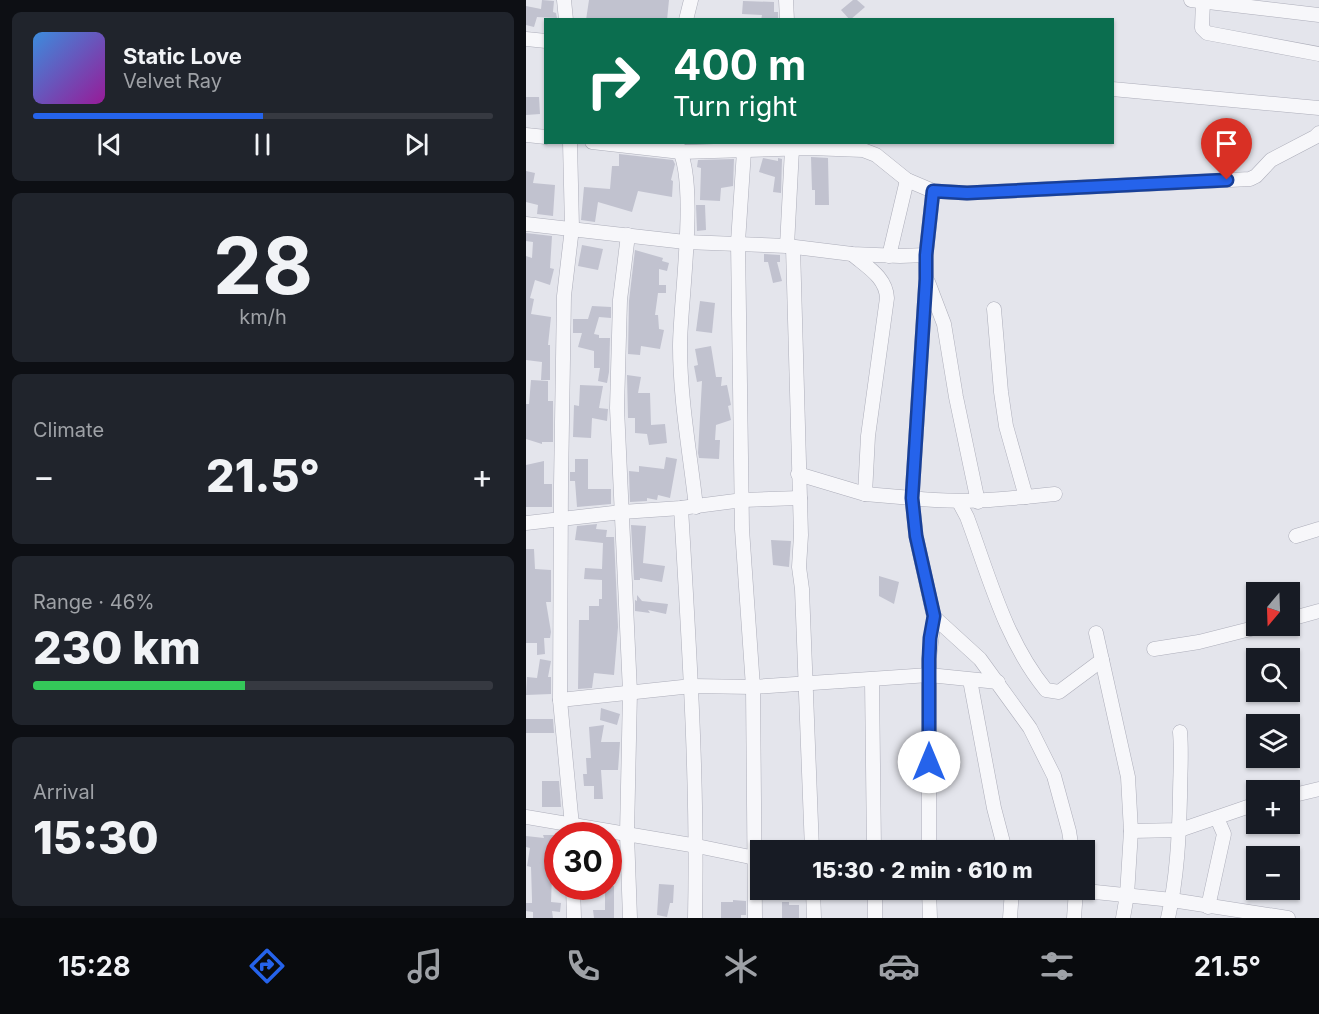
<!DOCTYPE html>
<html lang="en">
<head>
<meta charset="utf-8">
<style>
  :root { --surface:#171b24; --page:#20242c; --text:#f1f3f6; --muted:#9ea1a6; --line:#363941; --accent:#2563eb }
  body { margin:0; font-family:Inter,sans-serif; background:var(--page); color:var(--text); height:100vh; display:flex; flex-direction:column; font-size:22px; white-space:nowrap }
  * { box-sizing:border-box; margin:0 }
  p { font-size:20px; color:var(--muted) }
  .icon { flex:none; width:33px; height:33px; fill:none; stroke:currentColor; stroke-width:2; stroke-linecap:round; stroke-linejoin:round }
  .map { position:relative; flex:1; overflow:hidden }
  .drawer { display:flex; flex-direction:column; gap:12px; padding:12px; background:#0d0f14; width:526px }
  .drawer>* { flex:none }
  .guide { position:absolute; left:18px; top:18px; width:570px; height:126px; border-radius:0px; box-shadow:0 2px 4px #0004; background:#0b6e4f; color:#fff; overflow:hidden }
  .needle { width:39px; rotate:199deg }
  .fabs { position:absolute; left:720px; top:582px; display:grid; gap:12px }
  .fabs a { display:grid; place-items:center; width:54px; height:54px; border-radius:0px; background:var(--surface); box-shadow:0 2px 4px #0004; font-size:30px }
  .speed { position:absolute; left:18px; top:822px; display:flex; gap:12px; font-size:30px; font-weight:700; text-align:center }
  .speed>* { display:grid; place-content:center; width:78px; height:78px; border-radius:50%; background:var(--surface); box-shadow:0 2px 4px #0004; line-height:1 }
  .speed .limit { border:9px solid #d22; background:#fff; color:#111 }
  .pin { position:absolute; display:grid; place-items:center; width:51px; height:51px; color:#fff; margin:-62px -26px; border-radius:50% 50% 50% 0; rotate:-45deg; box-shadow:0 0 6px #0007 }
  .pin .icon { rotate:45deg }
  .me { position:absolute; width:66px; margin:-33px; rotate:0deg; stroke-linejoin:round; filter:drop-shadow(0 0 4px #0008) }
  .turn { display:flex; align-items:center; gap:21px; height:126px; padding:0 30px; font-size:27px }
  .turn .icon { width:78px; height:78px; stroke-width:2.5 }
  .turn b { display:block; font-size:42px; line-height:51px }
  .big { font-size:45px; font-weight:800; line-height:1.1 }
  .drawer .card { flex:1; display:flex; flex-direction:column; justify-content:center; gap:9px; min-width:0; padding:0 21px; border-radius:9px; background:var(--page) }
  .drawer .dial { align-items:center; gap:0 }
  .dial b { font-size:78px; line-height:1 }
  .song { display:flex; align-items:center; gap:18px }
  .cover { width:72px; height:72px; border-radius:9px; background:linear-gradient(135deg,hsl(210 70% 55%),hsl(300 70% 35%)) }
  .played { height:6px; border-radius:3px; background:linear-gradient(90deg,var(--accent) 50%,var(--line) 50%) }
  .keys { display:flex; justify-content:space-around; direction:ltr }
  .heat { display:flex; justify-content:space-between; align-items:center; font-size:33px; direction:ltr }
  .charge { height:9px; border-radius:4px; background:linear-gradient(90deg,#34c759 46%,var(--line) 0) }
  .trip { position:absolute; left:224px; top:840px; width:345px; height:60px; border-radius:0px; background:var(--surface); box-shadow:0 2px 4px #0004; font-weight:800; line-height:60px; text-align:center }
  .menu { display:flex; height:96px; justify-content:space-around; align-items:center; background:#090b0e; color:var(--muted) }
  .menu .icon { width:42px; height:42px }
  .menu .on { color:var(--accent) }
  .menu b { font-size:27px; color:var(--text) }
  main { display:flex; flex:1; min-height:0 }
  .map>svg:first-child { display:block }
  .building { fill:#c1c2cf }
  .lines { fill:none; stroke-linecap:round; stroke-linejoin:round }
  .minor-casing { stroke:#adaeba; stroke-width:15 }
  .minor { stroke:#f7f7fa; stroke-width:14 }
  .route-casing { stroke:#184099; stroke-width:15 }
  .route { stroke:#2563eb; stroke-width:10 }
</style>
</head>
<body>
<main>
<section class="drawer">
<div class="card">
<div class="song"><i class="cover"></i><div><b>Static Love</b><p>Velvet Ray</p></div></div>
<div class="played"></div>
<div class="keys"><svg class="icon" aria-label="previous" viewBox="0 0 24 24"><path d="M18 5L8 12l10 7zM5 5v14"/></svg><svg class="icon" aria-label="pause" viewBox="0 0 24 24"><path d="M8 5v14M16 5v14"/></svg><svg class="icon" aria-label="next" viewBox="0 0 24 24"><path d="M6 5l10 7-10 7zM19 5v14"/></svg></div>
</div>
<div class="card dial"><b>28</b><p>km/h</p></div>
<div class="card"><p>Climate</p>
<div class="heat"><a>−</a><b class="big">21.5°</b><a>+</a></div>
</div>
<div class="card"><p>Range · 46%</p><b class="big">230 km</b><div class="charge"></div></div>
<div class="card"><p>Arrival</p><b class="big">15:30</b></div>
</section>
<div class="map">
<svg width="793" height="918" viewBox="0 0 793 918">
  <rect width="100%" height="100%" fill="#e4e5ec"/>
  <g class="building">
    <path d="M16,0L28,1L27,12L30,13L31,18L11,17L8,27L0,25V6L15,9Z"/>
    <path d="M63,0H143L141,20H60Z"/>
    <path d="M327,0H331L339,7L324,20L315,10Z"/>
    <path d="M217,1L248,2V12H252V20H235L236,15L216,14Z"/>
    <path d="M0,97H13L14,114L0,115Z"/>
    <path d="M93,154L147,160L149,164L145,180L147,181L146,197L112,191L106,212L72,202L69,222L55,220L58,187L84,189L86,166H93Z"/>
    <path d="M285,157L302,158L303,205H289V190H286Z"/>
    <path d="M237,158L252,161V158L256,159L255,193L247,192L249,177L233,172Z"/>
    <path d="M208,159L207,186L195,188L194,201L174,200L175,168L171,167L172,160Z"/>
    <path d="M0,171L9,173L7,183L29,185L27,216L11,214L12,205L0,202Z"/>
    <path d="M170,205H179L180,230L171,231Z"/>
    <path d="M0,233L26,236L24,268L28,269L24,285L9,280L4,298L8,299L5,314L25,317L22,345H24V380H15L16,362L0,360V256L6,258L7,242L0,241Z"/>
    <path d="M56,245L77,249L72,270L52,266Z"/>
    <path d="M109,250L137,258L136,261L143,263L141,271L133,269V285H140V293H132L129,315H132L133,329L138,330L134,349L115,346L114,355L102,354L103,301Z"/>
    <path d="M238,254L254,255V262H251L256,281L247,283L242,262H238Z"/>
    <path d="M174,301L189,303L186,333L170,331Z"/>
    <path d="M66,306L85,307V318L73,317L68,334L73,335V338H84L83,372L81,383L72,381L74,368H68V351L52,347L56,333H47V319H62Z"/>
    <path d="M185,346L190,377H196L195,386L201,385L205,405L202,406L205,420L190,425L189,440H194L193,459L173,458L172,453L176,381L171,382L168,366L172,365L169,349Z"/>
    <path d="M101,375L115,377L112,393H124L125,425L139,424L141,443L123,445L121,434L109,433V418H102Z"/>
    <path d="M5,380L22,381V401H27V442H16V444L0,439V404H3Z"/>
    <path d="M54,385L77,386L73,408L82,409L81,421L66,418L65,438L47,437L48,405L53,406Z"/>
    <path d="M140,457L151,459L144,498L132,495L131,500L121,498V501L104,502L103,471L113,472V466L138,469Z"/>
    <path d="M49,459H62V489H85V504L51,507L49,481H44V472H49Z"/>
    <path d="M18,461V484H26V507H0V465Z"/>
    <path d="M71,524L70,529L81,530L80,537H88L92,627L88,675L68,673L66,688L52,689L53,620H63V606H73V599H76V580L58,579L59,568L76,569L77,543L49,540L51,526Z"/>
    <path d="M105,525L120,526L117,563L139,566L136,582L114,578V580H108Z"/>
    <path d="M245,540L265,541L263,567L247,565Z"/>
    <path d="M0,549H8L9,569L25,570V602H20L25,632L24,638H18L19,654L11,655V643H0Z"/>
    <path d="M353,576L373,582L368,604L353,596Z"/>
    <path d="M111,595L116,601L142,604L140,614L122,610L124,613L109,611V600L111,601Z"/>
    <path d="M14,659L25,661L22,677H25V694L0,695L1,677L11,678Z"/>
    <path d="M75,708L94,714L91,725L74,720Z"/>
    <path d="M0,719H27L28,733H0Z"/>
    <path d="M78,725L75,742H94L92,770H75L77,799H68V786H58L57,774H61L60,758H65L63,727Z"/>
    <path d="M16,781H33L35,807H16Z"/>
    <path d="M17,835H32V876L26,875L25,902L35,903L34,912L26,911L27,918H7V912L0,911V903H6V899L5,867L1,866L4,848L0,847V836L18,838Z"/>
    <path d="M133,884L148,885L147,903H144L141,917L131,915Z"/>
    <path d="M79,886H88V918H68L67,910H79Z"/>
    <path d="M207,900L220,901V915H215V918H195V902H207Z"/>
    <path d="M256,902H263V905H273V918H256Z"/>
  </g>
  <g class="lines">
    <g class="minor-casing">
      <g id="minor">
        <path d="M38,0L40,20"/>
        <path d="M260,0L261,20"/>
        <path d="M665,0L793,15"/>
        <path d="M677,0L676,28L681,33L793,54"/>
        <path d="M160,20L165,0"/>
        <path d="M0,39L20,41"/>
        <path d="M586,89L793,108"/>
        <path d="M0,135L20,137"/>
        <path d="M44,142L46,228L38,296L35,485L34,700L47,836"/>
        <path d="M66,142L155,152L284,148L337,150L350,155L381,180L407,191L441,193L724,179L730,176L745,160L789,137L793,133"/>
        <path d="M151,145C173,179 154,301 154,346C154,400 164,453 170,507"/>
        <path d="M218,151L212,242L216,529L227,687L229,918"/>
        <path d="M407,191L400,255V279L386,498C435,504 481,499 529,494"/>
        <path d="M0,224L159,242L261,246L326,254L374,256L400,255"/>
        <path d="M102,235L94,300L91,408L104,692L101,834L104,918"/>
        <path d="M261,246L266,149"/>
        <path d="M267,247L275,535L273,567L276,589L286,850"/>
        <path d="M326,254C341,267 360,277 361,298L342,436L339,494"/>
        <path d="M363,256L381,180"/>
        <path d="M402,282L418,324L430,397L452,502"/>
        <path d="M468,309L475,392L480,426L500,497"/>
        <path d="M272,474L339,494L386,498L390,536L408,617L454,659L504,728L528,776L543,831L546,850"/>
        <path d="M433,502L441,517C463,576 479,640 520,690L533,692L576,660"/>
        <path d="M155,508C163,645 172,781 169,918"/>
        <path d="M0,523L96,512L155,508L217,500L274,498"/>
        <path d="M770,536L793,529"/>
        <path d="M764,619L793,611"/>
        <path d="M570,633L602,777L605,831L601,895L597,918"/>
        <path d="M628,649L673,642L736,626"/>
        <path d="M346,680L348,850"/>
        <path d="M444,680L468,808L479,850"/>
        <path d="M34,700L166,686L227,687L403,675L472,682"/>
        <path d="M764,796L793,789"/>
        <path d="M0,817L171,846L234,859"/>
        <path d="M605,831L654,830L730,804"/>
        <path d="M403,850V659L408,617"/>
        <path d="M47,886L48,918"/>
        <path d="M287,890L288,918"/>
        <path d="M349,890V918"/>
        <path d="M403,890L404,918"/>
        <path d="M550,890L646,900L762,918"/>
        <path d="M682,907L698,834L691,818"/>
        <path d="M484,918L486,890"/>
        <path d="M548,918L550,890"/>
        <path d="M642,918C651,878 653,838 654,797C654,775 656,754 654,732"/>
      </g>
    </g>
    <use href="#minor" class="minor"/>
  </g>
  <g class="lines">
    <g class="route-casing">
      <path id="route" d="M403,762V659L404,638L408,616L390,536L386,498L400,279V255L407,191L441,193L701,180"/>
    </g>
    <use href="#route" class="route"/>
  </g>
</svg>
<div class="fabs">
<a><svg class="needle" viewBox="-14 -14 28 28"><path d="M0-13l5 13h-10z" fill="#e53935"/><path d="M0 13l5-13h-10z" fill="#9ea1a6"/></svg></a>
<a><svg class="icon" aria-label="search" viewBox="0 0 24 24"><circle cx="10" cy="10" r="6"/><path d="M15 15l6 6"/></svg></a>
<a><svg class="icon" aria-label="layers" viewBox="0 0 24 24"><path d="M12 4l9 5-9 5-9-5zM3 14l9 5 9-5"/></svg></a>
<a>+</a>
<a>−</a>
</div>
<div class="speed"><div class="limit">30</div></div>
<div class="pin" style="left:701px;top:180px;background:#d93025"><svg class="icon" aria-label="arrive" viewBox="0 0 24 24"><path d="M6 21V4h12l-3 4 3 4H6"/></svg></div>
<svg class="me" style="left:403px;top:762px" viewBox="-20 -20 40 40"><circle r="19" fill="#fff"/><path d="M0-13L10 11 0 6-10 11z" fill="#2563eb"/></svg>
<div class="trip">15:30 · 2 min · 610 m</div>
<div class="guide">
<div class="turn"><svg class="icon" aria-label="right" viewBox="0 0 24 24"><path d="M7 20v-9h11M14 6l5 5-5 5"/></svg><div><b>400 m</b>Turn right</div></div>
</div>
</div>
</main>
<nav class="menu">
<b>15:28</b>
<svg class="icon on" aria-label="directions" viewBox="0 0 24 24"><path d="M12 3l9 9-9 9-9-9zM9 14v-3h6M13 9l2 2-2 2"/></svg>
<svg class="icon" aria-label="music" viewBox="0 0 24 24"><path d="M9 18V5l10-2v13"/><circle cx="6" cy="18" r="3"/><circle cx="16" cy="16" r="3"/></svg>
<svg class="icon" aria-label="phone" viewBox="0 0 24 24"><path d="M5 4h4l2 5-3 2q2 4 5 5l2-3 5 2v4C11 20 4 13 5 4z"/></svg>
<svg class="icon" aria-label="climate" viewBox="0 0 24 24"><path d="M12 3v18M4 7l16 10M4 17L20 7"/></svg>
<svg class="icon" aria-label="car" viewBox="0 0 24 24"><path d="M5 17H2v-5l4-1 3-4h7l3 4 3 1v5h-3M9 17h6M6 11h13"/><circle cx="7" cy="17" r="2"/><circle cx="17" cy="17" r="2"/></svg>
<svg class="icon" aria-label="filters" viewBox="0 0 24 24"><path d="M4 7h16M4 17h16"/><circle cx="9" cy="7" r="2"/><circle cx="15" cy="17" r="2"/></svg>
<b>21.5°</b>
</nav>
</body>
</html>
